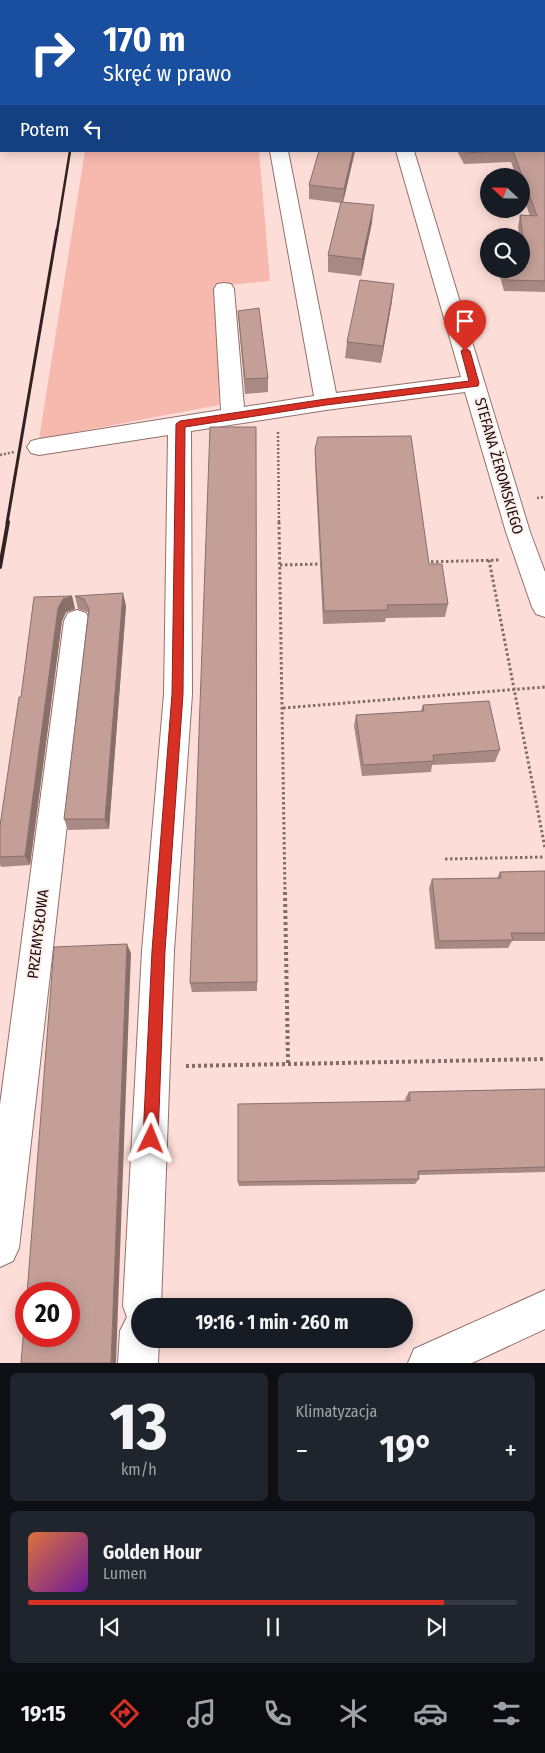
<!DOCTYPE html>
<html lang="pl">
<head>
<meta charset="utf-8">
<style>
  :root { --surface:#171b24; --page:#20242c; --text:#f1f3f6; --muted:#9ea1a6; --line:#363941; --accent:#d93025 }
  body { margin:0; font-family:"Fira Sans Condensed",sans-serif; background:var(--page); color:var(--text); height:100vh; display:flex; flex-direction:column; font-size:19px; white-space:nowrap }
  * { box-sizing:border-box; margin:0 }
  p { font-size:16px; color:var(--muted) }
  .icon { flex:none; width:28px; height:28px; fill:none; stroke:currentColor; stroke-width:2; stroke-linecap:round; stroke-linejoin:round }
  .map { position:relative; height:1363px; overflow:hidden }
  .side { display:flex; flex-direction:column; gap:10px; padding:10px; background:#0d0f14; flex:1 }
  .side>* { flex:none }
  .hud { position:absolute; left:0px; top:0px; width:545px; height:152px; box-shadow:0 2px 12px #0003; background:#1a4fa0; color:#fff; overflow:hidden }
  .needle { width:32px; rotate:292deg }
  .fabs { position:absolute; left:480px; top:168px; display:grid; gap:10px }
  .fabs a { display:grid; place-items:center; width:50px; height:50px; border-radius:50%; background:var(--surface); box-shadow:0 2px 12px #0003; font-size:25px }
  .speed { position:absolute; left:15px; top:1282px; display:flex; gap:10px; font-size:25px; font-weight:700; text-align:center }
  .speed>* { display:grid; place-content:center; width:65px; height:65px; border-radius:50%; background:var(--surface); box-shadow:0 2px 12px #0003; line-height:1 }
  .speed .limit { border:8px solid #d22; background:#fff; color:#111 }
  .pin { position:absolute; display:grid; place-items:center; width:42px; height:42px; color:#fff; margin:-51px -21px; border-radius:50% 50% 50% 0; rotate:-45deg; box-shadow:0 0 5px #0007 }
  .pin .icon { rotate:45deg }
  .me { position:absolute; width:55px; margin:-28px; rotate:2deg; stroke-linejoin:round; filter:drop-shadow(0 0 4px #0008) }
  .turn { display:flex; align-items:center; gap:18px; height:105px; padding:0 20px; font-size:22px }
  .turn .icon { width:65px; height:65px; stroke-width:2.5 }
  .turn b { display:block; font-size:35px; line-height:42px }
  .then { display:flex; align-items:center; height:48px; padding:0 20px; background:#0003; gap:10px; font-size:19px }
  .big { font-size:38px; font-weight:700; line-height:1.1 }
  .side .tile { flex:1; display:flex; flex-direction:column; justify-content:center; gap:8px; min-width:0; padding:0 18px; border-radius:8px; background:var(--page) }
  .side .dial { align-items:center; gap:0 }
  .dial b { font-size:65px; line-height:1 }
  .song { display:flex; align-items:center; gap:15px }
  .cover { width:60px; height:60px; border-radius:8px; background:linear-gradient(135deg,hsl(20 70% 55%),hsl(280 70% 35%)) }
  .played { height:5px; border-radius:2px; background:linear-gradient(90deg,var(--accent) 85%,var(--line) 85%) }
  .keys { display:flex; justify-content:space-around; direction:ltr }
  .heat { display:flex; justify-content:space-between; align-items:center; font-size:28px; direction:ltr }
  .side .tiles { flex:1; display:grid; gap:10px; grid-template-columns:1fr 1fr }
  .tile:last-child { grid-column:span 2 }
  .trip { position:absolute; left:131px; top:1298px; width:282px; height:50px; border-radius:25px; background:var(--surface); box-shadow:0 2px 12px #0003; font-weight:700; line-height:50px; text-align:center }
  .dock { display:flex; height:80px; justify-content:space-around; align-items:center; background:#090b0e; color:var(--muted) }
  .dock .icon { width:35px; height:35px }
  .dock .current { color:var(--accent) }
  .dock b { font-size:22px; color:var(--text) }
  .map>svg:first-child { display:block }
  .green { fill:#f7b8ad }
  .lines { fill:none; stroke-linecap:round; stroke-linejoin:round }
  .minor-casing { stroke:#93706a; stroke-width:2 }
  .path-far2 { stroke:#816c68; stroke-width:2.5; stroke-dasharray:2 2; stroke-linecap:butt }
  .path-far1 { stroke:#816c68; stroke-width:3; stroke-dasharray:2.5 2.5; stroke-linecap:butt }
  .path { stroke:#816c68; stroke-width:4; stroke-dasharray:3 3; stroke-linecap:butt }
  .minor { fill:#fff; fill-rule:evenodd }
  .rail-far2 { stroke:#322320; stroke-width:2.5 }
  .rail-far1 { stroke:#322320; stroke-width:3 }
  .rail { stroke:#322320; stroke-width:4 }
  .wall { fill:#a98983 }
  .shaded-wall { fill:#896f6a }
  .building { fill:#c49f98; stroke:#896f6a }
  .route { fill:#d93025; stroke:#8d1f18 }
  .labels { text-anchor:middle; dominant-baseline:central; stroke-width:4; stroke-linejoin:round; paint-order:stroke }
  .street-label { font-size:15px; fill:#170a08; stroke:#feeeeb }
</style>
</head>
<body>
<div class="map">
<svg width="545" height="1363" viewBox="0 0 545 1363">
  <rect width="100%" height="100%" fill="#fdddd7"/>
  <path class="green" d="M85,151H259L270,281L218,286L219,405L39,439Z"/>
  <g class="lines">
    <g class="minor-casing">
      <g id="minor">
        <path d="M316,0H332L333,1H317Z"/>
        <path d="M270,151H288L336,393L461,377L396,151H414L530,532L545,572V617L536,614L532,607L506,532L465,392L326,410L191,431L192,694L174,951L161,1306H140V1339H159L158,1363H118L120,1331L127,1317L123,1306L142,951L164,694L168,435L39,455L31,453L27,447L31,441L39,439L221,410L214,289L217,284L224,283L231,284L234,289L244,407L314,396Z"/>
        <path d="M77,610L86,613L90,621L19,1248L13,1261L0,1267V1105L64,621L68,613Z"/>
        <path d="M545,1290V1329L472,1363H408L414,1349Z"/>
      </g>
    </g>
    <g class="path-far2">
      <path d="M278,432L279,523"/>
      <path d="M0,455L14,452"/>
      <path d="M537,498L545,497"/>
    </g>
    <g class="path-far1">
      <path d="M279,522L285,893"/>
      <path d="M489,560L545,848"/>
      <path d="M426,562L500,560"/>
      <path d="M280,565L322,564"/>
      <path d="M283,708L545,687"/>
      <path d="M445,859L545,857"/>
    </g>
    <g class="path">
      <path d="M285,892L288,1064"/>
      <path d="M186,1066L545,1059"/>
    </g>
    <use href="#minor" class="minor"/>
    <path class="rail-far2" d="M57,231L70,151"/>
    <path class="rail-far1" d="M7,523L57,230"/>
    <path class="rail" d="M0,567L8,522"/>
  </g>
  <g class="wall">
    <path d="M208,0H287L280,1H209Z"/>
    <path d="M504,0H545V292L504,291L498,269H521V236H519L518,226L520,215L530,216L521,191V176H516L511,162L464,164L457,151H544V1H504Z"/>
    <path d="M319,151H355L343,202L372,222L361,276L328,272V255L341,203L309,199V185Z"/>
    <path d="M392,301L381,363L345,358L347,342Z"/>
    <path d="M238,311L268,378V392L245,394L239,325Z"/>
    <path d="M256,427L257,991L192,992L190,983Z"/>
    <path d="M315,449L429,564L448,604L445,617L386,618L385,622L323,624L315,463Z"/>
    <path d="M72,596L75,609L66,612L62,621L30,865L1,867L0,864V826L21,697Z"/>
    <path d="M75,596L126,606L109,829L68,830L64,819L88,613V612L78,609Z"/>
    <path d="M423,705L500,750L495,762L432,765L431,772L362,776L354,726L356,715L421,711Z"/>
    <path d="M545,871V941H512L508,948L435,949L429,888L432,879L497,878L500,872Z"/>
    <path d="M545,1089V1172L419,1175V1179L415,1184L239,1186L238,1182L406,1101L405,1099L409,1092Z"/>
  </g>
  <g class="shaded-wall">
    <path d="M222,0H287L280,1H218Z"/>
    <path d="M353,151H355L343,203L344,189Z"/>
    <path d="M374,205L372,222L361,276L362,259Z"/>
    <path d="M394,284L392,301L381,363L383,346Z"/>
    <path d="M123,593L126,606L109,829L105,819Z"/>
    <path d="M72,596L75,609L66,612L62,621L30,865L25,856L58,608L63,599Z"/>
    <path d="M127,944L131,953L116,1363H111Z"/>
  </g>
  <g class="building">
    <path d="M514,0H545V45L544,44V1H515Z"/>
    <path d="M544,56H545V281L506,280L503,269H521V253H525L520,215L537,216L513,151H544Z"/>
    <path d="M319,151H353L344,189L309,185Z"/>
    <path d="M465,151H498L466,153Z"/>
    <path d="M341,202L374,205L362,259L328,255Z"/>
    <path d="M360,280L394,284L383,346L347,342Z"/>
    <path d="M259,308L268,378L245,379L238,311Z"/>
    <path d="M210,427H256L257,982L190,983Z"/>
    <path d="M411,436L429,564H442L448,604L387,605L388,610L324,611L315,449L318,437Z"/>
    <path d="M123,593L105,819H64L89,609L84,599L75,596Z"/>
    <path d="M72,596L63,599L58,608L25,856L0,857V826L19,697H21L34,597Z"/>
    <path d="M489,701L500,750L433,755L434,761L363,765L356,715L424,711L423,705Z"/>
    <path d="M545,871V933H511L513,940L439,941L432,879L501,878L500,872Z"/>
    <path d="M127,944L111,1363H21L26,1302V1336H69V1294H27L54,947Z"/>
    <path d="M545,1089V1167L418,1171L419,1179L238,1182V1104L410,1101L409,1092Z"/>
  </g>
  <path class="route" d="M465,348L470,351L479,383L478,386L326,405L185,427L183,694L165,951L158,1139L156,1144L151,1146L145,1144L143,1139L152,951L172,694L176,424L180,421L326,399L469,381L461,351Z"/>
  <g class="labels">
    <g class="street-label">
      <text transform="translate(499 466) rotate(74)">STEFANA ŻEROMSKIEGO</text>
      <text transform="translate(38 934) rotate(-83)">PRZEMYSŁOWA</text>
    </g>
  </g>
</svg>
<div class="fabs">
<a><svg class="needle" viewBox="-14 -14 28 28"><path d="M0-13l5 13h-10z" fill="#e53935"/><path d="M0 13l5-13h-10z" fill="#9ea1a6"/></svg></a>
<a><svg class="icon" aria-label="search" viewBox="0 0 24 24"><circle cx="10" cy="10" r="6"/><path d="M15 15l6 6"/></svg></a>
</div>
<div class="speed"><div class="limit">20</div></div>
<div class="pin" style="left:465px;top:351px;background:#d93025"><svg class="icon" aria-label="arrive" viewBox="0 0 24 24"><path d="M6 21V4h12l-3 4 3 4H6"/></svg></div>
<svg class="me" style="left:151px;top:1139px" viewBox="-20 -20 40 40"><path d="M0-17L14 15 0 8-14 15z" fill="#d93025" stroke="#fff" stroke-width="4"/></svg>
<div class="trip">19:16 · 1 min · 260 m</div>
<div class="hud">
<div class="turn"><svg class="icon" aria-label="right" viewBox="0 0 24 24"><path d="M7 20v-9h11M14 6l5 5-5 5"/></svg><div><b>170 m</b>Skręć w prawo</div></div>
<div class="then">Potem<svg class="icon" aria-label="left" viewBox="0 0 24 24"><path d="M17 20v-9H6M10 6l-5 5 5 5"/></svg></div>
</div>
</div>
<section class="side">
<div class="tiles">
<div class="tile dial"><b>13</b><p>km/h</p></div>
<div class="tile"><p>Klimatyzacja</p>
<div class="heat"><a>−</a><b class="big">19°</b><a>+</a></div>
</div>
<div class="tile">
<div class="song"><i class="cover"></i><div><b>Golden Hour</b><p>Lumen</p></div></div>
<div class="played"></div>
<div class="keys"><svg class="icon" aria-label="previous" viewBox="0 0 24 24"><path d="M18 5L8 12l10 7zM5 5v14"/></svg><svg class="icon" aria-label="pause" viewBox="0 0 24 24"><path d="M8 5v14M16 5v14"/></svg><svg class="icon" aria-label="next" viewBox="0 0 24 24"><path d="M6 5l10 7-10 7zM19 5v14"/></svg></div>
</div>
</div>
</section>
<nav class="dock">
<b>19:15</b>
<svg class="icon current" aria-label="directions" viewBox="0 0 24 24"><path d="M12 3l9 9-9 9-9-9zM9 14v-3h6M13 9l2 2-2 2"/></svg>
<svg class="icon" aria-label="music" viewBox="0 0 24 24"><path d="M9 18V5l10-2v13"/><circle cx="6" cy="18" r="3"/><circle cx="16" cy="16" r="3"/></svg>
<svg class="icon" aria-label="phone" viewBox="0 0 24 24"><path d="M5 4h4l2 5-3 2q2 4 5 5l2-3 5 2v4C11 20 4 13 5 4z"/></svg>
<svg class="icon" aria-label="climate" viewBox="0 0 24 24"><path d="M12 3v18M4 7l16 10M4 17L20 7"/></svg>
<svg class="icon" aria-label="car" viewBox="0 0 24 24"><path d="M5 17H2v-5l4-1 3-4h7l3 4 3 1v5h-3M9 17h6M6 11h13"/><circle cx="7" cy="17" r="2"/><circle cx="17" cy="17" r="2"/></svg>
<svg class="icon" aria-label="filters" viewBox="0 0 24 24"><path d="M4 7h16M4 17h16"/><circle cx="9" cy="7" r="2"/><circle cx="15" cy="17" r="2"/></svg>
</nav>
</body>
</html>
